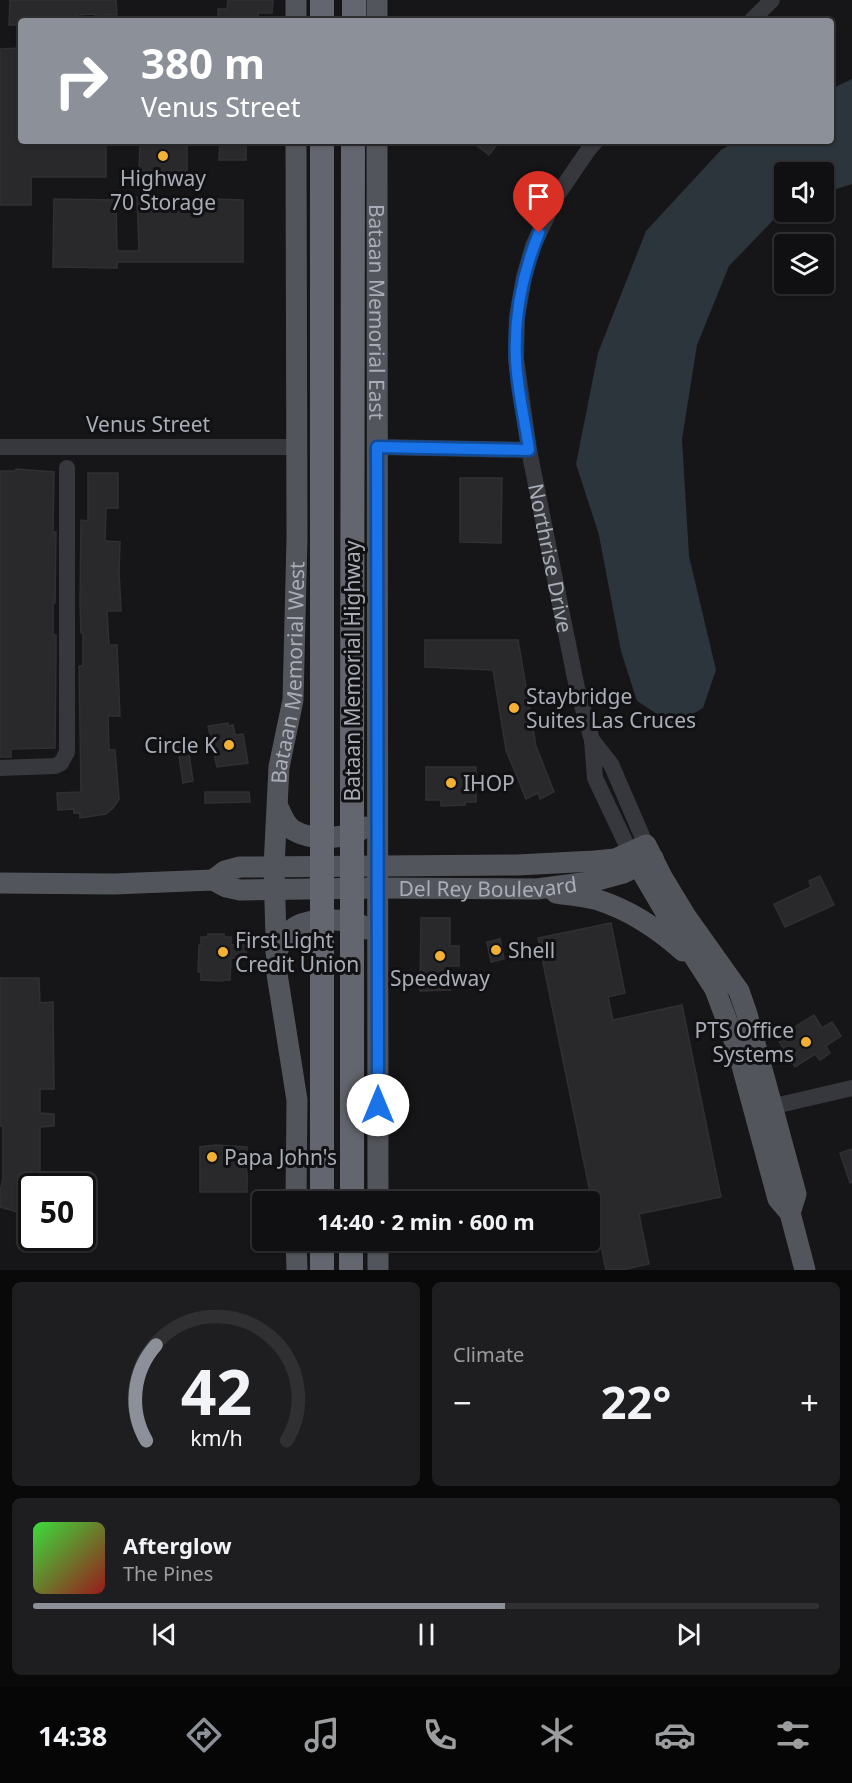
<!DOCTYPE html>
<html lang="en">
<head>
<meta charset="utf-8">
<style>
  :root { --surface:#101012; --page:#1e1e20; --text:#f1f3f6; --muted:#9c9d9f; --line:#303032; --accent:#8c9099 }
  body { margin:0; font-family:"Noto Sans",sans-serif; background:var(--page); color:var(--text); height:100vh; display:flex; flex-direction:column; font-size:22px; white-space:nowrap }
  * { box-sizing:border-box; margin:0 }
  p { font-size:20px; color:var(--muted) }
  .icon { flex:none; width:33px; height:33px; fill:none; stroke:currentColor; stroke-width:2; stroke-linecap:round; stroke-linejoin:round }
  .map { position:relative; height:1270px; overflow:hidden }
  .side { display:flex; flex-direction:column; gap:12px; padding:12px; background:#09090a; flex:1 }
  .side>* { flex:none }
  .hud { position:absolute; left:18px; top:18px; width:816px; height:126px; border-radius:6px; box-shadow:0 2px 4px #0004,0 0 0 2px var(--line); background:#8c9099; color:#fff; overflow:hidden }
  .controls { position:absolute; left:774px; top:162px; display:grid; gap:12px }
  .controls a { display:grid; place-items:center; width:60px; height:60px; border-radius:6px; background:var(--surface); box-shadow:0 2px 4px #0004,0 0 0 2px var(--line); font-size:30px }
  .speed { position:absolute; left:18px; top:1173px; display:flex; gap:12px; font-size:30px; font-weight:700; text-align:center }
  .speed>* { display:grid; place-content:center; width:78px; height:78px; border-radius:50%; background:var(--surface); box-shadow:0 2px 4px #0004,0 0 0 2px var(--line); line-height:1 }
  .speed .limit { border:3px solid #111; border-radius:9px; background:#fff; color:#111 }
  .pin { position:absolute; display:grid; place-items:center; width:51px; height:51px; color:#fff; margin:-62px -26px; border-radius:50% 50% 50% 0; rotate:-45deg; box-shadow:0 0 6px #0007 }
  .pin .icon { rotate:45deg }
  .me { position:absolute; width:66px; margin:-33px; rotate:0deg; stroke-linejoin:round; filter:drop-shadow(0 0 4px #0008) }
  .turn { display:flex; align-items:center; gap:21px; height:126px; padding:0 24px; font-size:27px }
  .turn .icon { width:78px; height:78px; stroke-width:2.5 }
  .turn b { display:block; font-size:42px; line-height:51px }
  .big { font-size:45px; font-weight:700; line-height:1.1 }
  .side .tile { flex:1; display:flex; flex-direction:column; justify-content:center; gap:9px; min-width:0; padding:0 21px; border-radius:9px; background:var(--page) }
  .side .dial { align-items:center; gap:0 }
  .dial svg { height:156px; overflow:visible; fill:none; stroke:var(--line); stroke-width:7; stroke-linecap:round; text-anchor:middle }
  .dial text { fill:var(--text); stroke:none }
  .song { display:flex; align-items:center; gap:18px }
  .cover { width:72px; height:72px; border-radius:9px; background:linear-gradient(135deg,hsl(120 70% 55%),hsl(0 70% 35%)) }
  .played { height:6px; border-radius:3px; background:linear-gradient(90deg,var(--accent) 60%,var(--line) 60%) }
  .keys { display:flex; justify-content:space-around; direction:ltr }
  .heat { display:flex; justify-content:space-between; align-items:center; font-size:33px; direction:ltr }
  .side .tiles { flex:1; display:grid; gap:12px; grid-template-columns:1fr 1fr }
  .tile:last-child { grid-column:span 2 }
  .trip { position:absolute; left:252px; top:1191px; width:348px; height:60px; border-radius:6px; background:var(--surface); box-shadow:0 2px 4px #0004,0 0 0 2px var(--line); font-weight:700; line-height:60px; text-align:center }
  .dock { display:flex; height:96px; justify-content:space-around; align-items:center; background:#060607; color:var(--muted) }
  .dock .icon { width:42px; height:42px }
  .dock .on { color:var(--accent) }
  .dock b { font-size:27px; color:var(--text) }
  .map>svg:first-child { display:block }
  .water { fill:#2c353c }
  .building { fill:#29292c; stroke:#303034; stroke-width:1.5 }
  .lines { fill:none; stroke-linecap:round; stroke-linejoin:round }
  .minor { stroke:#37383d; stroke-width:16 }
  .major { stroke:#53555c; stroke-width:21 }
  .highway { stroke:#63666e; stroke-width:24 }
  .highway-bridge { stroke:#63666e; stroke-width:24 }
  .route-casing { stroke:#114b97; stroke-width:15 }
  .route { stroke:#1a73e8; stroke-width:10 }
  .poi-dot { fill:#f2b134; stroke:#111113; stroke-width:2 }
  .labels { text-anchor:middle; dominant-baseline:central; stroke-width:6; stroke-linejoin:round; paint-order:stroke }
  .poi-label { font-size:21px; fill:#a8adb8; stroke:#111113; text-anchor:start }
  .street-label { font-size:21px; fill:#a8adb8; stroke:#111113 }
</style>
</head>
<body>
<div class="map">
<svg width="852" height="1270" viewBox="0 0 852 1270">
  <rect width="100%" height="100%" fill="#161618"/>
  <path class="water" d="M852,79V184L824,193V172H784V209L729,266L697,345L682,439L689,556L716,670L703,708L674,725L637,701L621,651L599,535L576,464L598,353L646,231L721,150L736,141H831V89Z"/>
  <g class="building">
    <path d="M10,0H116L117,15H104V21H95V14L76,15V21H21V25H9Z"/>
    <path d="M228,0H273L272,13H258V21L218,20V9H227Z"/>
    <path d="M21,48V141H106V177H31V205H0V49Z"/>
    <path d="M140,141H187V171H139Z"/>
    <path d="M220,141H246V160H219Z"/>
    <path d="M471,141H500L489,155Z"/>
    <path d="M137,197L243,200V262H117V268L53,267L54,199L116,200L117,251H139Z"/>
    <path d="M16,469L54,472L53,532H56L55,603H53V635H56V655L55,748L11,749V757H0V471H16Z"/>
    <path d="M88,473H118V508H106L105,541L120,542L119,570L121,611H107L109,645H117L120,716H108L109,750H115L119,799L113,808L106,814L80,818V813H74V809L58,810L57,793L81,792L79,666H83V633H81L80,603L81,520L88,521Z"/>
    <path d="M460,478H502L501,543L460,542Z"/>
    <path d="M425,640H518L536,746L554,792L540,799L538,793L526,799L506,750L493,670L425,667Z"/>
    <path d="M228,723V726L233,725L235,735L243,734L248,763L217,767L208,726Z"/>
    <path d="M187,740L193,781L183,783L177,742Z"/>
    <path d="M426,767H476V802H465V805L441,806V800H426Z"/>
    <path d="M205,792H249L250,802L205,803Z"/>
    <path d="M820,876L834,905L785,927L774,904L811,887L809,881Z"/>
    <path d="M421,918H450V946H459V966H450V990L420,991Z"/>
    <path d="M611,923L625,993L608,997L613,1020L682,1005L721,1197L639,1214L649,1264L622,1270H606L538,938Z"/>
    <path d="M208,934H224V937H231V945H247L246,959L231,958L230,980H223V981L201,980V972H198L199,945H201V937H208Z"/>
    <path d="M500,939L504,959L491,962L487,942Z"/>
    <path d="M0,978H39L40,1003L53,1002L54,1089H40V1113L54,1114V1126L40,1127V1186H32V1216L0,1207V1192L3,1179V1126H0Z"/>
    <path d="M814,1015L822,1028L832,1022L841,1036L826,1046L830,1053L820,1060L815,1054L795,1067L777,1038Z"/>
    <path d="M216,1145L247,1147V1192H200V1147Z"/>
    <path d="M852,1149V1182L850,1183L840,1153Z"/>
  </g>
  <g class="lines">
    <g class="minor">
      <path d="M751,21L772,0"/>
      <path id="s1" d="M596,141L589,149L556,197L533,246L524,277L517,317L516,359L529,450L562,614L577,688L592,740L595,778L630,852"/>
      <path d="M0,447H296"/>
      <path d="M377,447L529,450"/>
      <path d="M592,740L611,764L646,845"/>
      <path d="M0,768L55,766L61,763L67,752V468"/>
      <path d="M762,1109L852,1088"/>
    </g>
    <g class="major">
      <path d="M296,0V21"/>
      <path d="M377,0V21"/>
      <path id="s2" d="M377,141L378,1202"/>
      <path d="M278,807C282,815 285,825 293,830C313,842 347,839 366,827"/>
      <path d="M632,855L666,913L715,989L738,1051L778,1199L790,1213L805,1270"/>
      <path d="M213,880L225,871L240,867L517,865L595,861L615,859L646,845L662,877L685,915L739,991L747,1014L796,1194L790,1213"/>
      <path id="s3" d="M0,883L114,884L213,880L226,887L240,890L377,888L537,889L590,882L623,873L653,858"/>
      <path d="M556,893C569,895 584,896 598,900C630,910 658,929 683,951"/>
      <path d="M276,953C281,943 286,932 297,926C312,918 354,917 367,929"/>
      <path id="s4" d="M296,1202L297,1100L277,974L274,867L279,767L293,700L297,539L296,141"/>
      <path d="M296,1240L297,1270"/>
      <path d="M378,1240V1270"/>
    </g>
    <g class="highway">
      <path d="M322,21V0"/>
      <path d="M354,21V0"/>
      <path d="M322,795V141"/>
      <path d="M352,795L353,141"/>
      <path d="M322,1202V958"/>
      <path d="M352,1202V958"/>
      <path d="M322,1270V1240"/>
      <path d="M351,1270V1240"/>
    </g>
    <g class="highway-bridge">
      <path d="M322,795V958"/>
      <path d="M352,795V958"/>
    </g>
  </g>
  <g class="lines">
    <g class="route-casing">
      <path id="route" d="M378,1105L377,447L529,450C525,420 517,389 516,359C514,316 523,272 539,233"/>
    </g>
    <use href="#route" class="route"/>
  </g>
  <g class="poi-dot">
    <circle cx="163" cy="156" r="6"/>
    <circle cx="514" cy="708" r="6"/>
    <circle cx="229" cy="745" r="6"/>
    <circle cx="451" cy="783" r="6"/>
    <circle cx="496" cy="950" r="6"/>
    <circle cx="223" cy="952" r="6"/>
    <circle cx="440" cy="956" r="6"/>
    <circle cx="806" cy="1042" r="6"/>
    <circle cx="212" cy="1157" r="6"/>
  </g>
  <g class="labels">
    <g class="poi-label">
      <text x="163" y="178" text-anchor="middle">Highway<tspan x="163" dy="24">70 Storage</tspan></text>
      <text x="526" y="696">Staybridge<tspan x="526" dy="24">Suites Las Cruces</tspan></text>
      <text x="217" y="745" text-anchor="end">Circle K</text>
      <text x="463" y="783">IHOP</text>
      <text x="235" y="940">First Light<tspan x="235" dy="24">Credit Union</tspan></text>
      <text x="508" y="950">Shell</text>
      <text x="440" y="978" text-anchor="middle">Speedway</text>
      <text x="794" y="1030" text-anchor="end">PTS Office<tspan x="794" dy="24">Systems</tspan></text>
      <text x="224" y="1157">Papa John's</text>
    </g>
    <g class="street-label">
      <text stroke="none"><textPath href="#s2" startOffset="171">Bataan Memorial East</textPath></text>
      <text x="148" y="424">Venus Street</text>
      <text stroke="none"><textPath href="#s1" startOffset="440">Northrise Drive</textPath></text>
      <text transform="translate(352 671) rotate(-90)">Bataan Memorial Highway</text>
      <text stroke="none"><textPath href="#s4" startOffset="532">Bataan Memorial West</textPath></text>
      <text stroke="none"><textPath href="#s3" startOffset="490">Del Rey Boulevard</textPath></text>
    </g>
  </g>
</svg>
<div class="controls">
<a><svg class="icon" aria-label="sound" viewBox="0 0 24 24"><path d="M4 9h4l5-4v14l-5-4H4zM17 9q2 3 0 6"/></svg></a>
<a><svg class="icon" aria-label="layers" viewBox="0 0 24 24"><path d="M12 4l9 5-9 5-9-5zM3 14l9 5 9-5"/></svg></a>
</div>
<div class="speed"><div class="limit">50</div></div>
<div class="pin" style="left:539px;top:233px;background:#d93025"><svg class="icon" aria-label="arrive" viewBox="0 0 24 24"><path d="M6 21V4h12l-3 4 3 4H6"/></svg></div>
<svg class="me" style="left:378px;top:1105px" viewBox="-20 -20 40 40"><circle r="19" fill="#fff"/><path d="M0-13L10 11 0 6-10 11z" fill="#1a73e8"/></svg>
<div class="trip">14:40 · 2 min · 600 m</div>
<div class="hud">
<div class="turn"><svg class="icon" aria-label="right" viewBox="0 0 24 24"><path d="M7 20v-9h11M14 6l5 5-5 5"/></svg><div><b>380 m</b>Venus Street</div></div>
</div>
</div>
<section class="side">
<div class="tiles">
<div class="tile dial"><svg viewBox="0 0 100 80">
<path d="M14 69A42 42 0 1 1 86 69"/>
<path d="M14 69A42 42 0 0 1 19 20" stroke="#8c9099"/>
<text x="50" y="56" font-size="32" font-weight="700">42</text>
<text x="50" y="72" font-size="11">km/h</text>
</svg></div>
<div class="tile"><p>Climate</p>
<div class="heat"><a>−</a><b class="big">22°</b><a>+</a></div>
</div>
<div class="tile">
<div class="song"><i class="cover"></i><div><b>Afterglow</b><p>The Pines</p></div></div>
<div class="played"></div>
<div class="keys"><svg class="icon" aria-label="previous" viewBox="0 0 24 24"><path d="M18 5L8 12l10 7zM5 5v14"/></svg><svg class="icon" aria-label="pause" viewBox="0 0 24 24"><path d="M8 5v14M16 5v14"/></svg><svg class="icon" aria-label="next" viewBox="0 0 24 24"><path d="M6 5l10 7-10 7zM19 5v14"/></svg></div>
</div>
</div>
</section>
<nav class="dock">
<b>14:38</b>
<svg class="icon on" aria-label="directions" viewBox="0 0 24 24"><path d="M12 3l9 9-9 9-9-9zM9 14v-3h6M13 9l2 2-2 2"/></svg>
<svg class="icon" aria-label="music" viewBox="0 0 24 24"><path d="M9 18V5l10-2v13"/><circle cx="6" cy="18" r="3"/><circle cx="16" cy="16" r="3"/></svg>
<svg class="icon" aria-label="phone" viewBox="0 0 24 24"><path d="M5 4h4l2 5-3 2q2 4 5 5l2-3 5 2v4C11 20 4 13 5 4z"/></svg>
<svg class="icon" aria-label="climate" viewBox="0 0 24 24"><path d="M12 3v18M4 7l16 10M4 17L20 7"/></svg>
<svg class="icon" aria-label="car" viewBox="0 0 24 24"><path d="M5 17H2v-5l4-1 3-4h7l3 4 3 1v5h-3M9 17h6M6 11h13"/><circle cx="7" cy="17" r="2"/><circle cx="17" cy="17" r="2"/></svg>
<svg class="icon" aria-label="filters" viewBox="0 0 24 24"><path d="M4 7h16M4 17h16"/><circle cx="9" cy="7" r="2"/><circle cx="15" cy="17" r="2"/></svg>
</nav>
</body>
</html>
